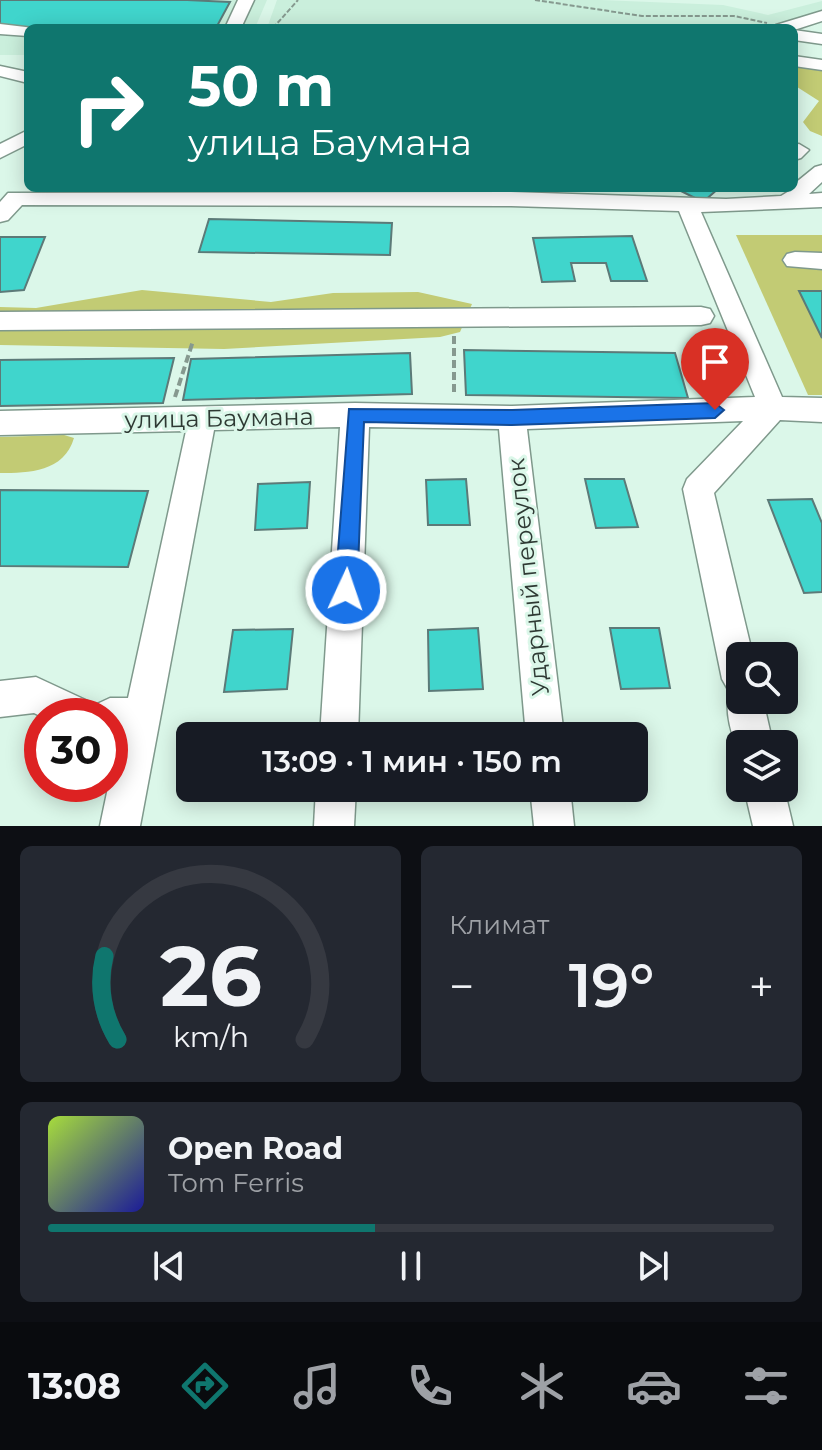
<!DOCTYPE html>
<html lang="ru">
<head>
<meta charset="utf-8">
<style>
  :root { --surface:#171b24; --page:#242831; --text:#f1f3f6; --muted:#9ea1a6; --line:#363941; --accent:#0f766e }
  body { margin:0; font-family:Montserrat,sans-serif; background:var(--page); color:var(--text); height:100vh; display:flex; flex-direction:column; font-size:30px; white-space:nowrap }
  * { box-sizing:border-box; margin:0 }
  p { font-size:26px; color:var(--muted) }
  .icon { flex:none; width:44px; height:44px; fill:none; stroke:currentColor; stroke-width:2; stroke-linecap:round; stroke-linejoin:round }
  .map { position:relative; height:826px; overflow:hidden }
  .sheet { display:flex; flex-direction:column; gap:20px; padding:20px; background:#0d0f14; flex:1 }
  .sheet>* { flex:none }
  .guide { position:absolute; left:24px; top:24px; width:774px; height:168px; border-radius:12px; box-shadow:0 4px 20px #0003; background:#0f766e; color:#fff; overflow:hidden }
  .fabs { position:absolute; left:726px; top:642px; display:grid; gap:16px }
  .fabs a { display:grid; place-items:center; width:72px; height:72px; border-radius:12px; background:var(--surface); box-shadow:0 4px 20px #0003; font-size:40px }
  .speed { position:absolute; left:24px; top:698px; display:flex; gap:16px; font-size:40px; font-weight:700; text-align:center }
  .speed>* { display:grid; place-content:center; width:104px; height:104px; border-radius:50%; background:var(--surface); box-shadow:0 4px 20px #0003; line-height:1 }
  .speed .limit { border:12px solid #d22; background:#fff; color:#111 }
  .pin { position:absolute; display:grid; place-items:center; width:68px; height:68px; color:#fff; margin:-82px -34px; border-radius:50% 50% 50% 0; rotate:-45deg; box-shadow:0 0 8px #0007 }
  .pin .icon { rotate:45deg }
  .me { position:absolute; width:88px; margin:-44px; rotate:3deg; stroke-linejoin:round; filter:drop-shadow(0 0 6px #0008) }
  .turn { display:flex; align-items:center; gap:28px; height:168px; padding:0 32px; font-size:36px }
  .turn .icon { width:104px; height:104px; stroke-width:2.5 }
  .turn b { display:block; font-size:56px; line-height:68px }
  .big { font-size:60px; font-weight:600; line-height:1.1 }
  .sheet .widget { flex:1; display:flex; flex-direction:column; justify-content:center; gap:12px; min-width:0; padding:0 28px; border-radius:12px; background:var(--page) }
  .sheet .dial { align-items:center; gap:0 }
  .dial svg { height:208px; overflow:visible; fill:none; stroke:var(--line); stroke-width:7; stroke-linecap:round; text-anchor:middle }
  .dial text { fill:var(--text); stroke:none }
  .song { display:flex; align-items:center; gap:24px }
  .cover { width:96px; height:96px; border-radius:12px; background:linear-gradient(135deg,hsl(80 70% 55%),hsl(240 70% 35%)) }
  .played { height:8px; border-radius:4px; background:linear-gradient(90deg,var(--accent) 45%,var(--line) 45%) }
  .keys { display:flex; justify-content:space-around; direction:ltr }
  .heat { display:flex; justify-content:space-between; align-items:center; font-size:44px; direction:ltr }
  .sheet .tiles { flex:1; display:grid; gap:20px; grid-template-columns:1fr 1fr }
  .widget:last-child { grid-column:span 2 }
  .trip { position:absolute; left:176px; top:722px; width:472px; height:80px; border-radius:12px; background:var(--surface); box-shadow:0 4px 20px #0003; font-weight:600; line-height:80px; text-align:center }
  .tabs { display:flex; height:128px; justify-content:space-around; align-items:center; background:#090b0e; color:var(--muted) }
  .tabs .icon { width:56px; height:56px }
  .tabs .selected { color:var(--accent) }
  .tabs b { font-size:36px; color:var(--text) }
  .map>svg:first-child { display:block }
  .built { fill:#caefdc }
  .green { fill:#c2cb74 }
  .building { fill:#40d5cc; stroke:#5c7a78; stroke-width:2 }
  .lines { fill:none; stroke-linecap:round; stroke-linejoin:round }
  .minor-casing { stroke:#7f998c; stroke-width:3 }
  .path-far1 { stroke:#86998f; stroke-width:2; stroke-dasharray:5 2; stroke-linecap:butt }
  .path { stroke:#86998f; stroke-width:4; stroke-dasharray:8 4; stroke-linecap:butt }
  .minor { fill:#fff; fill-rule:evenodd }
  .route { fill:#1a73e8; stroke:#114b97; stroke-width:2 }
  .labels { text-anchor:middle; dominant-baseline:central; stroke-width:6; stroke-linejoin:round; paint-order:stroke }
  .street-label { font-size:24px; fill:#2e3933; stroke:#dbf7e9 }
</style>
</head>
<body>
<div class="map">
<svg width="822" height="826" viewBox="0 0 822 826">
  <rect width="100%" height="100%" fill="#dbf7e9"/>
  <g class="built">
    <path d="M0,0H267L255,28H28V55H0Z"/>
    <path d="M277,0H601L723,5L768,15L822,1V10L772,28H267Z"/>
  </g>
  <g class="green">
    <path d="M822,65V136L810,131L803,122L819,101L794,85V66Z"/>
    <path d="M736,235H822V395H808Z"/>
    <path d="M142,290L271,302L333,293L418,292L472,304L460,332L440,337L224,349L0,345V307L36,308Z"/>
    <path d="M64,435L74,438C64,472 29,473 0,473V437Z"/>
  </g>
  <g class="building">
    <path d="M0,0H187L230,2L216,28L28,29L0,28Z"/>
    <path d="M675,188H719L703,202Z"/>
    <path d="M209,219L392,223L390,255L199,252Z"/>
    <path d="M632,236L647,281H611L606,263H571L575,281L542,282L533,238Z"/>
    <path d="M0,237H45L24,290L0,292Z"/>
    <path d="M799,291H822V338Z"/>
    <path d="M464,350L675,353L688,398L466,395Z"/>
    <path d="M410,353L412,394L183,400L191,359Z"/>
    <path d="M174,358L163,403L0,406V360Z"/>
    <path d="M466,479L470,525H428L426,480Z"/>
    <path d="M585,479H624L638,527L596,528Z"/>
    <path d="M310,482L307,528L255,530L258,484Z"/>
    <path d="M0,490L148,491L128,567L0,566Z"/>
    <path d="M812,499L822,523V592L804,593L768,500Z"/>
    <path d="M478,628L483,689L429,691L428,630Z"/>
    <path d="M610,628H659L670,688L621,689Z"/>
    <path d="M293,629L287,689L224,692L233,630Z"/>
  </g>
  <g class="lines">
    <g class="minor-casing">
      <g id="minor">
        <path d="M238,0H254L241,28H225Z"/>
        <path d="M822,11V21L794,30L774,28L776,25Z"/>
        <path d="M0,24L34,28H28V36L0,34Z"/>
        <path d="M794,30L822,34V44L794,40Z"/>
        <path d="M794,56L822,60V70L794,66Z"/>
        <path d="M0,66L28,72V83L0,76Z"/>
        <path d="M28,130V144L0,158V144Z"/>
        <path d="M799,144L809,150L801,158L794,160V145Z"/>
        <path d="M822,165V182L809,194L822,193V207L701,212L782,397L822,398V422L780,420L714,493L753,656H740V700H763L773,744H740V756C733,740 723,709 730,693L722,679L683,489L687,479L743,421L527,429L564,736H526L499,429L369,427L358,736H320L340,427L214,430L140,826H100L119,735L110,736V716L42,717L34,713L0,717V681L36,677L92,703L95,709L97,704L110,698H128L186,431L0,435V411L355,403L512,406L755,397L679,211L511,206L22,205L8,220L0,222V202L8,193L511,192L726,199L781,196L794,188V184L815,167Z"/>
        <path d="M795,252L822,253V269L787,266L783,260L787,254Z"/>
        <path d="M701,307L710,309L714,316L710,323L701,325L0,330V312Z"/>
        <path d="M316,788H356L354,826H314Z"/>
        <path d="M530,788H570L574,826H534Z"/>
        <path d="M744,788H784L793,826H753Z"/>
      </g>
    </g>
    <g class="path-far1">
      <path d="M535,0L642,16H734L767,23"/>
      <path d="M273,28L298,0"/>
    </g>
    <g class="path">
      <path d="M454,336V395"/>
      <path d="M175,397L193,341"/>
    </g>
    <use href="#minor" class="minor"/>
  </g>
  <path class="route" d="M715,403L724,410L715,418L512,425L364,422L357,590L354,598L346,601L339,598L335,590L349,409L512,410Z"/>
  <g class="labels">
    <g class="street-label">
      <text transform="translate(219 418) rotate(-1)">улица Баумана</text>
      <text transform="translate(528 577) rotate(-96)">Ударный переулок</text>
    </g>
  </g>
</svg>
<div class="fabs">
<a><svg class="icon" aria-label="search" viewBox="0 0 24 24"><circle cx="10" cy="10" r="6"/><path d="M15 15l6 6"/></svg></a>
<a><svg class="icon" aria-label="layers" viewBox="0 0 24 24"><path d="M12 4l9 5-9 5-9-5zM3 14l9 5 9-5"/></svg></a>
</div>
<div class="speed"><div class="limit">30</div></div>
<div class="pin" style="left:715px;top:410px;background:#d93025"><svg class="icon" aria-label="arrive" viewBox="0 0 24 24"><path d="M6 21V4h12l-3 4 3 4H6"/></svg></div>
<svg class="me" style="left:346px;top:590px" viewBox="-20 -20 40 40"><circle r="17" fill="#1a73e8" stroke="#fff" stroke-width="3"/><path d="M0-11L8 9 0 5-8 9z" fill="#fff"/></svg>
<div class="trip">13:09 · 1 мин · 150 m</div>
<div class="guide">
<div class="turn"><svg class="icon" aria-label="right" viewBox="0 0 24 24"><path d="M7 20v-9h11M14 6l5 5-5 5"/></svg><div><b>50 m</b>улица Баумана</div></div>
</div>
</div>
<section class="sheet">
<div class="tiles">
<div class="widget dial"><svg viewBox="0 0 100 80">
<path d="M14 69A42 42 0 1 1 86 69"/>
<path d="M14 69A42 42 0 0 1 9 37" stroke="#0f766e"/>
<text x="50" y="56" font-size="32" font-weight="700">26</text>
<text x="50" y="72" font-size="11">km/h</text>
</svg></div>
<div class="widget"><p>Климат</p>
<div class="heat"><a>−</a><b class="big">19°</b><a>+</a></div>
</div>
<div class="widget">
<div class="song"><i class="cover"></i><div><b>Open Road</b><p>Tom Ferris</p></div></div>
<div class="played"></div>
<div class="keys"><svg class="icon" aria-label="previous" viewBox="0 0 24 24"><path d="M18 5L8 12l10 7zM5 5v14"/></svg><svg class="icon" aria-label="pause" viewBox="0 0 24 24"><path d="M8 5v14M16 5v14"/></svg><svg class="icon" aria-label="next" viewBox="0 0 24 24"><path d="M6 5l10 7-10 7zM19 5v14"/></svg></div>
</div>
</div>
</section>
<nav class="tabs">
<b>13:08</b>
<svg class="icon selected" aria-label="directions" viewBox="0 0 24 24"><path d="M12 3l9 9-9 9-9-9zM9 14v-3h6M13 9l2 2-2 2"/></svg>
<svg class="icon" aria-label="music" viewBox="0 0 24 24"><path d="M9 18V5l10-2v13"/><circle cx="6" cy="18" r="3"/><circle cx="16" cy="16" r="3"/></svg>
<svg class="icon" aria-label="phone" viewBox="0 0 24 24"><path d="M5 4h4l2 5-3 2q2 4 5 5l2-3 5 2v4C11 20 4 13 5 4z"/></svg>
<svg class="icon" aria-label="climate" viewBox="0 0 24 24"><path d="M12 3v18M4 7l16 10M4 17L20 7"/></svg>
<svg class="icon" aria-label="car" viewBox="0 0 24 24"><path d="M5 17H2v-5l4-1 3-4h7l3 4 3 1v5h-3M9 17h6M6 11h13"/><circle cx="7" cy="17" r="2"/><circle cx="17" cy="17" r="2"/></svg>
<svg class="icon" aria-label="filters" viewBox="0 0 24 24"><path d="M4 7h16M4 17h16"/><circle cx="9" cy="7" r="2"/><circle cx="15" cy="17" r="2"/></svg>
</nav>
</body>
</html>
